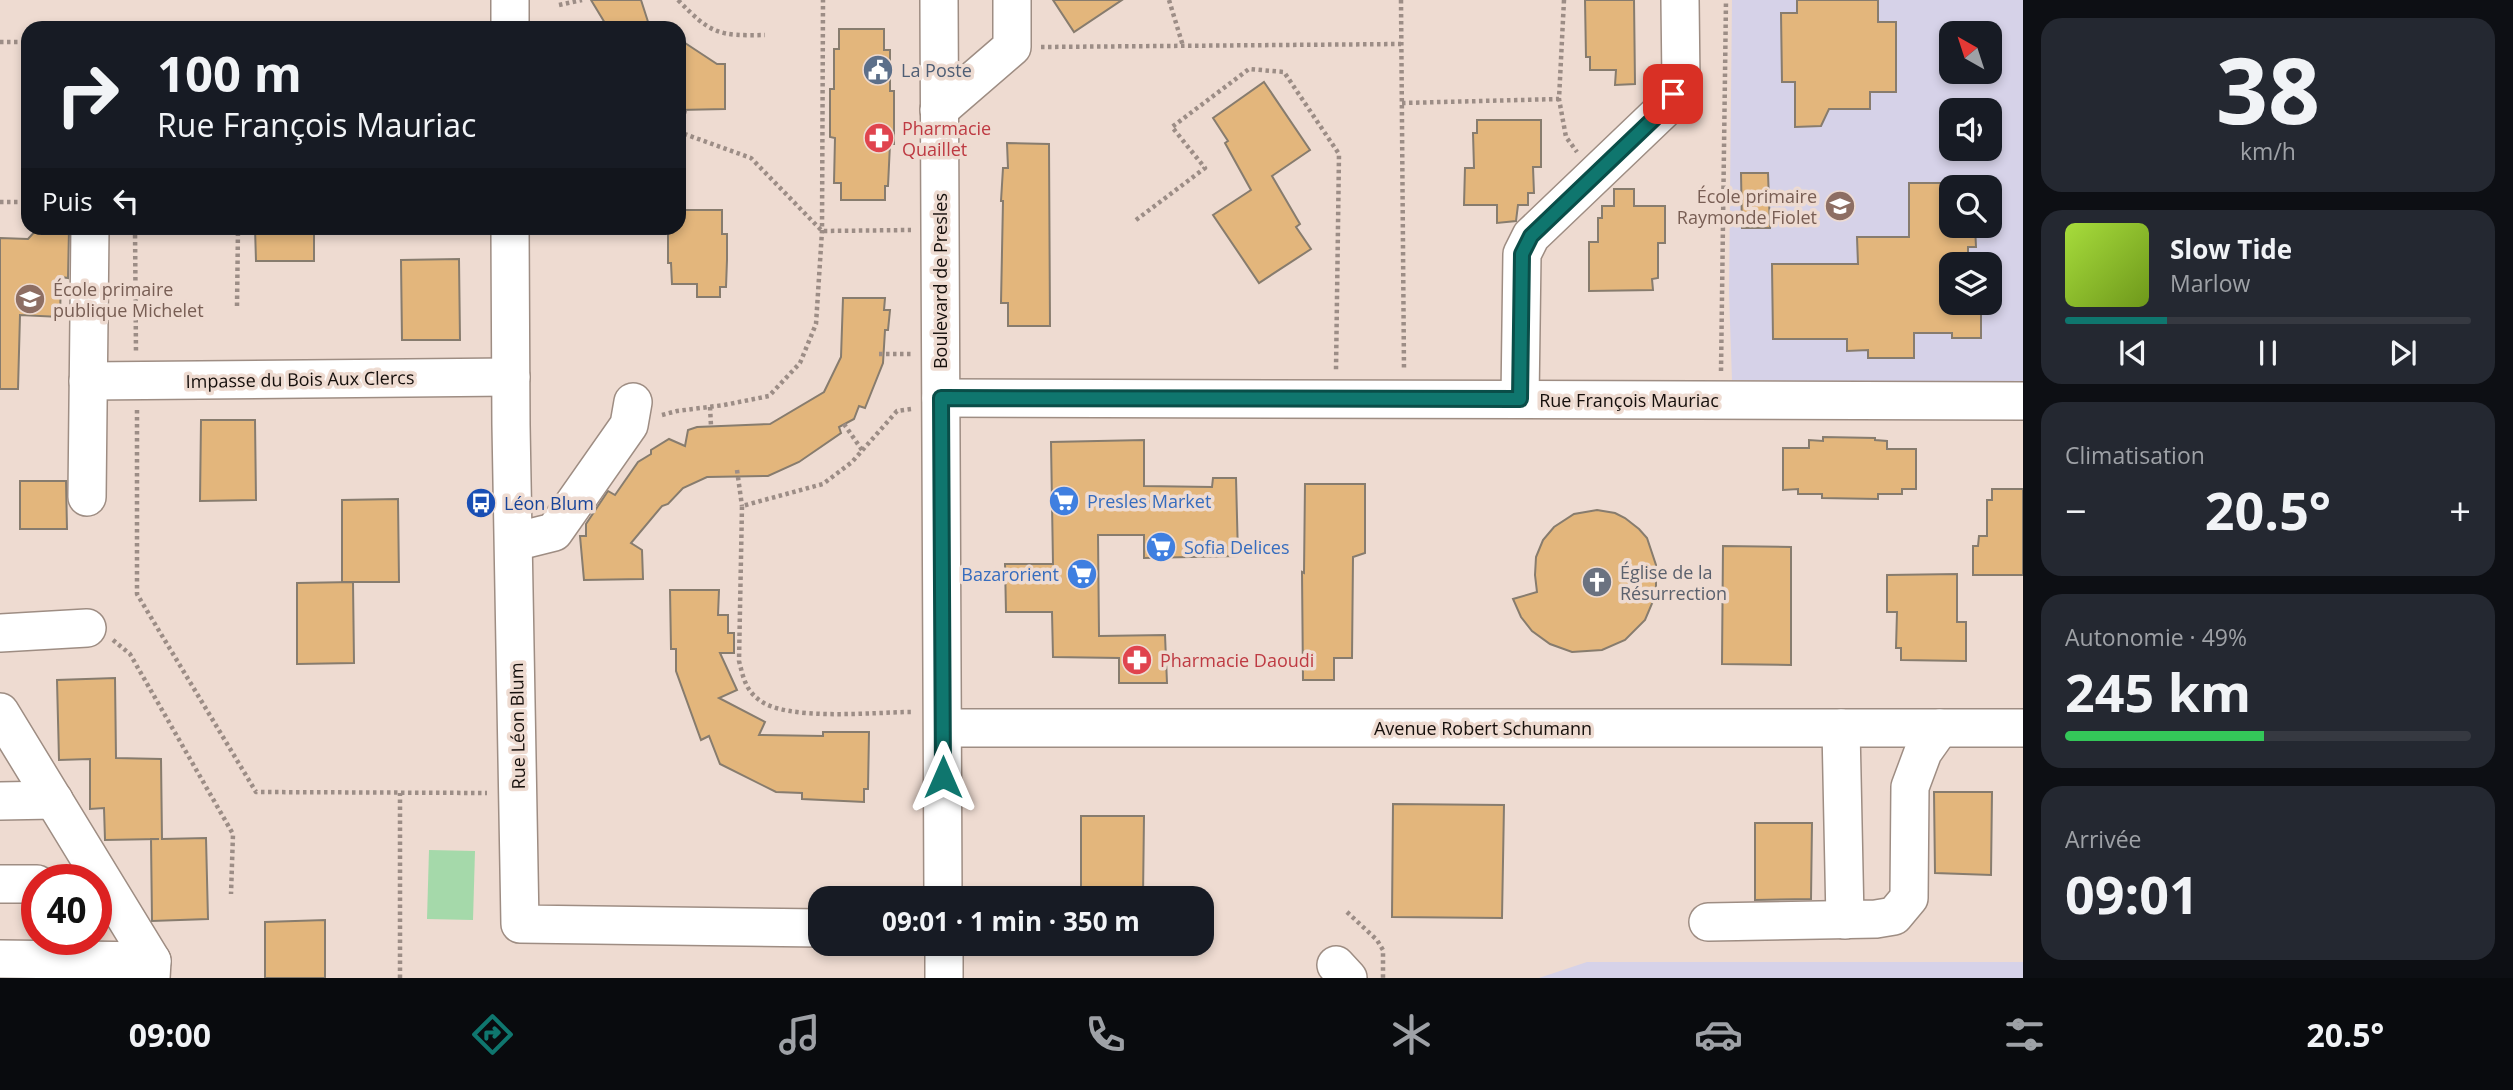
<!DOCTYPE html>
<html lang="fr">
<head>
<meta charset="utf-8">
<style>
  :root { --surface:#171b24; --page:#242831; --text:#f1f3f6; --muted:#9ea1a6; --line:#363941; --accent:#0f766e }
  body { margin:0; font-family:"Open Sans",sans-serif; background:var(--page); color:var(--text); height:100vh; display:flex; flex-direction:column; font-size:26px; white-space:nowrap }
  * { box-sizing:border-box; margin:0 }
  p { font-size:23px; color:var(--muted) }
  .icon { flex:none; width:38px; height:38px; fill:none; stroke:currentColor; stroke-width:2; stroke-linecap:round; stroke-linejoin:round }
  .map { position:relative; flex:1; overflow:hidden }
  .details { display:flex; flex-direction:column; gap:18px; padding:18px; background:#0d0f14; width:490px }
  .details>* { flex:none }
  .guide { position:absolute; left:21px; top:21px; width:665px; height:214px; border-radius:21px; box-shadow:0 4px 10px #0003; background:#171b24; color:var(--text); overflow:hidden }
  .needle { width:46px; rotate:321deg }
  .controls { position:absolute; left:1939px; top:21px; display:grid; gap:14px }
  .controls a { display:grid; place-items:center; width:63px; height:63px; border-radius:14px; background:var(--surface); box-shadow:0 4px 10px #0003; font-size:35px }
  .speed { position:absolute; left:21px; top:864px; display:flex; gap:14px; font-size:35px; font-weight:700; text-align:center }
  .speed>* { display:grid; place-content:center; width:91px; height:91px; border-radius:50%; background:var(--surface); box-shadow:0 4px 10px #0003; line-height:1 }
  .speed .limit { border:10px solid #d22; background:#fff; color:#111 }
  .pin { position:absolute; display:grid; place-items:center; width:60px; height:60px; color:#fff; margin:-30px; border-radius:14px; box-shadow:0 4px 10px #0006 }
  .me { position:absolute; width:77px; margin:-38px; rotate:0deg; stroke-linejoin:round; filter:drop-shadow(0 0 5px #0008) }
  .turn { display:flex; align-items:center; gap:24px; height:147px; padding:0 21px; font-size:32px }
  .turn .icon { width:91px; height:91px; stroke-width:2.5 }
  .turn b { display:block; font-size:49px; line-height:60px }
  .then { display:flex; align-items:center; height:66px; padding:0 21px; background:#0003; gap:14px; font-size:26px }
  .big { font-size:52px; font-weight:700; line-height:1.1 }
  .details .widget { flex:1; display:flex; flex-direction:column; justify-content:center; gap:10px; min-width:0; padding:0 24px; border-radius:21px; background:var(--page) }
  .details .dial { align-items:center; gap:0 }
  .dial b { font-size:91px; line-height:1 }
  .song { display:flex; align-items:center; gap:21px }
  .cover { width:84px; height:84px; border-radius:10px; background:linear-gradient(135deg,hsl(80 70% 55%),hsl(80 70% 35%)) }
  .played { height:7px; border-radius:4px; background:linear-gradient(90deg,var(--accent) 25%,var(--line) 25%) }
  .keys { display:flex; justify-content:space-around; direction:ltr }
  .heat { display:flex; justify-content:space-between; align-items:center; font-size:38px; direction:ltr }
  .charge { height:10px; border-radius:5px; background:linear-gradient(90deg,#34c759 49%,var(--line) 0) }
  .trip { position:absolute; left:808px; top:886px; width:406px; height:70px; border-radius:21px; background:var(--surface); box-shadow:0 4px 10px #0003; font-weight:700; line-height:70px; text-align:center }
  .dock { display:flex; height:112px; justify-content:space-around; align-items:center; background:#090b0e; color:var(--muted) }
  .dock .icon { width:49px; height:49px }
  .dock .selected { color:var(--accent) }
  .dock b { font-size:32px; color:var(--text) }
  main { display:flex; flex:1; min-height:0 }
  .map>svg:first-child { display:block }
  .education { fill:#d6d2e8; fill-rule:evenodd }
  .green { fill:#a5d9aa }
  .building { fill:#e3b67c; stroke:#877c6e; stroke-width:2 }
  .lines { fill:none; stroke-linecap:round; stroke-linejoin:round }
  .minor-casing { stroke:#9e8d83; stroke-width:40 }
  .path { stroke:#9c8d86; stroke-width:4.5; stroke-dasharray:3.5 3.5; stroke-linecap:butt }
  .minor { stroke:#fff; stroke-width:37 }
  .route-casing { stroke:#0a4d48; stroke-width:18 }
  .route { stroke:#0f766e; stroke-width:12 }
  .labels { text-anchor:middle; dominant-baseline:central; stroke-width:7; stroke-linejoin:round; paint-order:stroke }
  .service-label { font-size:18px; fill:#4e5e75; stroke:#eedbd1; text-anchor:start }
  .health-label { font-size:18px; fill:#be3a42; stroke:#eedbd1; text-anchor:start }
  .education-label { font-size:18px; fill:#785e54; stroke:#eedbd1; text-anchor:end }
  .street-label { font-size:18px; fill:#150f0c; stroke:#eedbd1 }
  .shop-label { font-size:18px; fill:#366cbe; stroke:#eedbd1; text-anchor:start }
  .transit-label { font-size:18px; fill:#164399; stroke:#eedbd1; text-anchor:start }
  .worship-label { font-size:18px; fill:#5b616d; stroke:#eedbd1; text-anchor:start }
</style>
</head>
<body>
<main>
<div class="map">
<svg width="2023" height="978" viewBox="0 0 2023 978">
  <rect width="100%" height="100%" fill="#eedbd1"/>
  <g class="education">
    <path d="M1732,0H2023V384L1732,380L1729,293ZM1951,33H1990V72H1951ZM1951,110H1990V149H1951ZM1951,187H1990V226H1951ZM1951,264H1990V303H1951Z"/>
    <path d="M1587,962H2023V978H1539Z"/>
  </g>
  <path class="green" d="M429,850L475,851L473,920L427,919Z"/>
  <g class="building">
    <path d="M591,0H641L650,28H608Z"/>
    <path d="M1053,0H1122L1074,32Z"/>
    <path d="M1585,0H1634L1635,84L1615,85L1616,70H1590V57H1586Z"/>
    <path d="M1797,0H1878V22H1896V92H1870V109H1829L1821,126L1795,127V82H1782L1781,13H1797Z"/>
    <path d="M839,29H884V50H890V91H894V144H890L888,186H885V200H841V183H834L835,138L830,137V89H834V49H839Z"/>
    <path d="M679,39L717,64H725V109L679,110Z"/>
    <path d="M1264,82L1310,150L1272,176L1300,224L1296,227L1311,249L1259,283L1213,215L1251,190L1225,143L1228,141L1213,118Z"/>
    <path d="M1477,120H1541V167H1533L1534,193H1528V205H1518L1516,221L1497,223V205H1464L1465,168H1474L1473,133H1477Z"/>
    <path d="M1007,143L1049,144L1050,326H1008V303H1001L1003,201H1001L1003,168H1008Z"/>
    <path d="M1741,173H1768L1770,228H1742Z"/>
    <path d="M1909,183H1951V226H1975L1976,247H1968V264H1951V303H1974V308H1981V338H1952V333H1914V358H1868V350L1847,351V339H1773L1772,264H1858L1857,237H1909Z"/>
    <path d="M1614,189H1634V206H1665V243H1658V278L1652,279L1653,290L1589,291V242H1598V218H1602V206H1614Z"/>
    <path d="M680,210H722V234H727V260L726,287H720V297H697V284H672L671,263H668V228H679Z"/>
    <path d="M38,228L69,229L68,278L61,277L60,317L20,315L18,389H0V238L28,239Z"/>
    <path d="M255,228H314V261H256Z"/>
    <path d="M459,259L460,340H402L401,260Z"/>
    <path d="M843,298H885L884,310H890L888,330H885L883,363L865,408L859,406L854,419L839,427L841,433L799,462L768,476L707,477L683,488L668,504L662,506L631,543L642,550L643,579L584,580L580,536H586V524L608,491L615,495L638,462L651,454V450L669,439L685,446L688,430L697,427L770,424L824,392L841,357Z"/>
    <path d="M201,420H255L256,500L200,501Z"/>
    <path d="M1823,437L1875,438V440L1887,441V449H1916V489H1902V494H1878V499L1822,498V494H1798V489L1783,490V448H1809V440L1823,441Z"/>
    <path d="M1144,440V486L1212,487L1213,478H1236L1238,556L1144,558V535H1098L1099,636L1165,635L1167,683H1119V658L1053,657L1052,612H1006L1005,564H1053L1051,442Z"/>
    <path d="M20,481H66L67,529H20Z"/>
    <path d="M1305,484H1365V553L1353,557L1352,658H1334V680H1303L1302,572L1304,573Z"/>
    <path d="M1992,489H2023V575H1973V546H1978L1979,536H1987V500H1992Z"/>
    <path d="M398,499L399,582H342V500Z"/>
    <path d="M1597,510L1615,513L1625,518L1639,529L1647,538L1656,565V594L1645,620L1625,640L1602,650L1572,652L1550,644L1532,631L1521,617L1513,599L1537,592L1535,575L1536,557L1543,540L1554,527L1574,514Z"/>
    <path d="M1723,546L1791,547V665L1722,664Z"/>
    <path d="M1957,574V622H1966V661L1901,660V648H1896L1897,612H1887V575Z"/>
    <path d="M353,582L354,663L297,664V583Z"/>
    <path d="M670,590H719L718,615H728V633H734V653H720L737,690L719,698L765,722L759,735L823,736V732H869L868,789H864V802L802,799V793L776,792L720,764L709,736L701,740L676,671V649H671Z"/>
    <path d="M115,678L116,758L161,759L162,839L206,838L208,919L152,921L151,839H159L105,840L104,808L90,809V759L59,760L57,680Z"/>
    <path d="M1934,792H1992L1991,875L1935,873Z"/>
    <path d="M1393,804L1504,805L1502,918L1392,917Z"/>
    <path d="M1081,816H1144L1143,897H1081Z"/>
    <path d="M1755,823H1812L1811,899L1755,900Z"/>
    <path d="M325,920V978H265V922Z"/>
  </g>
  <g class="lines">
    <g class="minor-casing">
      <g id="minor">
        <path d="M510,0V28"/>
        <path d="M939,0L943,898"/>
        <path d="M939,110L1012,47V0"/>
        <path d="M510,228L511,425L520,924L821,928"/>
        <path d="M88,381L511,377"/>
        <path d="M941,398L2023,401"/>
        <path d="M1520,399L1522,254L1531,236L1666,107L1681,82L1680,0"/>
        <path d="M87,497L90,228"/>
        <path d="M514,542L554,532L629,425L633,402"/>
        <path d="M0,633L87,628"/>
        <path d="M0,712L152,961L151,978"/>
        <path d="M943,728H2023"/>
        <path d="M1841,728L1845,920"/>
        <path d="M0,801L54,800"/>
        <path d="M0,884H37"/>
        <path d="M1708,922L1876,919L1894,916L1909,898L1910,787L1923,752L1940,728"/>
        <path d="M944,943V978"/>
        <path d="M0,959L152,961"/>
        <path d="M1336,965L1348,978"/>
      </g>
    </g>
    <g class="path">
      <path d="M678,0C711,34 718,36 765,35"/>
      <path d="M1169,0L1183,46"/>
      <path d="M1401,0L1404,370"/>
      <path d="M1564,0L1559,99L1566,137L1577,152"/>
      <path d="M559,5L582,0"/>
      <path d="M0,42H28"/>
      <path d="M1041,47L1401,44"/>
      <path d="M1402,103L1559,99"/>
      <path d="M685,110L679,132L751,158L822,231L911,230"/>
      <path d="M0,202H28"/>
      <path d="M1136,220L1205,168L1172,127L1249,69L1284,72L1339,154L1336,370"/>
      <path d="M135,228L136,353"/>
      <path d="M237,306L238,228"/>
      <path d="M879,354H912"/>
      <path d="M1721,371L1726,0"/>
      <path d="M710,407L711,426"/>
      <path d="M911,409L897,411L852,462L823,484L742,506L739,661C743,676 745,689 758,699C785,722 874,712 911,712"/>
      <path d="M137,410V594L256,792L487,793"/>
      <path d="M662,415L677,411L724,405L769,396L800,363L816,324L822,231L823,0"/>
      <path d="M844,424L862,450"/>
      <path d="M737,470L742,506"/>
      <path d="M113,640L130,654L233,834L231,894"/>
      <path d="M1347,912L1377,940L1383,950V978"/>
      <path d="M400,978V793"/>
    </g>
    <use href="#minor" class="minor"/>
  </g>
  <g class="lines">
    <g class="route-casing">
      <path id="route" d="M943,777L941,398L1520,399L1522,254L1531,236L1666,107L1673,94"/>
    </g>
    <use href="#route" class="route"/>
  </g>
  <defs>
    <g id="civic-disc" transform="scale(1.575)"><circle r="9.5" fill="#5c6f8a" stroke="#eedbd1"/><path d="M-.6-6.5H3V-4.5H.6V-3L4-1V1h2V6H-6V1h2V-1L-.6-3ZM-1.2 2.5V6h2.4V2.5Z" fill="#fff"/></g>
    <g id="pharmacy-disc" transform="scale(1.575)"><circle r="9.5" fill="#e0444e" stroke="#eedbd1"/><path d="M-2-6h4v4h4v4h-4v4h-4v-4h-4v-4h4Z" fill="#fff"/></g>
    <g id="school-disc" transform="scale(1.575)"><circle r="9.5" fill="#8d6e63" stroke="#eedbd1"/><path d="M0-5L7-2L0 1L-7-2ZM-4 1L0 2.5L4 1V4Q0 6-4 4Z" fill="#fff"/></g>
    <g id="supermarket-disc" transform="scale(1.575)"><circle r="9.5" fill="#3f7fe0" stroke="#eedbd1"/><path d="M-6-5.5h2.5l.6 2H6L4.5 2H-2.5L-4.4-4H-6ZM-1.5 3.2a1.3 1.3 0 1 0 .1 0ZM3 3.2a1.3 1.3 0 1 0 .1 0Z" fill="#fff"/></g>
    <g id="bus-disc" transform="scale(1.575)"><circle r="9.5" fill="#1a4fb4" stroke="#eedbd1"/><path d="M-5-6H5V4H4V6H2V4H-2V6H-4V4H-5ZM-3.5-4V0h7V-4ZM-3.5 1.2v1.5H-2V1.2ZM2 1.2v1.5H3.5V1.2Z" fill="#fff"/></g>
    <g id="church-disc" transform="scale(1.575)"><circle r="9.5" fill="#6b7280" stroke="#eedbd1"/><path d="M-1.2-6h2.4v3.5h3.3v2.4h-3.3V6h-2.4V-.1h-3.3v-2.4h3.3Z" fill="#fff"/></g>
  </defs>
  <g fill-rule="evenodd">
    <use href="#civic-disc" x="878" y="70"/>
    <use href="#pharmacy-disc" x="879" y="138"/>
    <use href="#school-disc" x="1840" y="206"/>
    <use href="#school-disc" x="30" y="299"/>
    <use href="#supermarket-disc" x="1064" y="501"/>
    <use href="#bus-disc" x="481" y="503"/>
    <use href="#supermarket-disc" x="1161" y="547"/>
    <use href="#supermarket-disc" x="1082" y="574"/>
    <use href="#church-disc" x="1597" y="582"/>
    <use href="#pharmacy-disc" x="1137" y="660"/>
  </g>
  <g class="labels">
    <g class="service-label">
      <text x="901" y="70">La Poste</text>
    </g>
    <g class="health-label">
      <text x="902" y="128">Pharmacie<tspan x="902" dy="21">Quaillet</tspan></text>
      <text x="1160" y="660">Pharmacie Daoudi</text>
    </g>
    <g class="education-label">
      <text x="1817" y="196">École primaire<tspan x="1817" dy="21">Raymonde Fiolet</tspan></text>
      <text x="53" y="289" text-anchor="start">École primaire<tspan x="53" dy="21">publique Michelet</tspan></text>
    </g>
    <g class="street-label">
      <text transform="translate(940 281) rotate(-90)">Boulevard de Presles</text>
      <text transform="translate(300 379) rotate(-1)">Impasse du Bois Aux Clercs</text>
      <text x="1629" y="400">Rue François Mauriac</text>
      <text transform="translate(517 726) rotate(-91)">Rue Léon Blum</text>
      <text x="1483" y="728">Avenue Robert Schumann</text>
    </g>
    <g class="shop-label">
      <text x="1087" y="501">Presles Market</text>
      <text x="1184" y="547">Sofia Delices</text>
      <text x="1059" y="574" text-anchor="end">Bazarorient</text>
    </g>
    <g class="transit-label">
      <text x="504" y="503">Léon Blum</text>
    </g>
    <g class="worship-label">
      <text x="1620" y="572">Église de la<tspan x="1620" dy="21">Résurrection</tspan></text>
    </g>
  </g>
</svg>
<div class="controls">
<a><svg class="needle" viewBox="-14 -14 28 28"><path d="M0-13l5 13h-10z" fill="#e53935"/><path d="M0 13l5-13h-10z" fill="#9ea1a6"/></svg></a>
<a><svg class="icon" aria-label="sound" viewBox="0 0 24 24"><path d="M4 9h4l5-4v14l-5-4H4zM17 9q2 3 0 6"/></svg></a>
<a><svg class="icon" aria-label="search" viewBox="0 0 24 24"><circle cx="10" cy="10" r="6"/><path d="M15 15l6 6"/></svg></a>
<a><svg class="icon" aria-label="layers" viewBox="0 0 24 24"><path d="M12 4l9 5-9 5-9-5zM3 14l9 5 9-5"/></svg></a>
</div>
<div class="speed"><div class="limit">40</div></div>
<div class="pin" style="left:1673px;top:94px;background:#d93025"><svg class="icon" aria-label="arrive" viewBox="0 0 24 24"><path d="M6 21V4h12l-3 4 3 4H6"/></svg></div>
<svg class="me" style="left:943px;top:777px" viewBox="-20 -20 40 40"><path d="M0-17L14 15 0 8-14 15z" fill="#0f766e" stroke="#fff" stroke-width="4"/></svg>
<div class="trip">09:01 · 1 min · 350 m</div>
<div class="guide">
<div class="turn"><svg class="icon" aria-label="right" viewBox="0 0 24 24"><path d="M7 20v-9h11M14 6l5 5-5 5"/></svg><div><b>100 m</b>Rue François Mauriac</div></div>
<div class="then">Puis<svg class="icon" aria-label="left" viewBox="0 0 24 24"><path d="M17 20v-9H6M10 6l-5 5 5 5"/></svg></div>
</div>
</div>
<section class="details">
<div class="widget dial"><b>38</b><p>km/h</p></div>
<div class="widget">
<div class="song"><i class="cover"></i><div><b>Slow Tide</b><p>Marlow</p></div></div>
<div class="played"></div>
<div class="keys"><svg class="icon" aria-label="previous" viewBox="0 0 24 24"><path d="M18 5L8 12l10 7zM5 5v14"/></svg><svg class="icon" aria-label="pause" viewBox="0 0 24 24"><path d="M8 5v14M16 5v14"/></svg><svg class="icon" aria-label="next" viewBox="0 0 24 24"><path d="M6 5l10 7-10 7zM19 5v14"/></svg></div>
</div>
<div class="widget"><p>Climatisation</p>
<div class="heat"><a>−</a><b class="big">20.5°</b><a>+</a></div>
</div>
<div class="widget"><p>Autonomie · 49%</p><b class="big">245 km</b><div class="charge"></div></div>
<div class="widget"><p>Arrivée</p><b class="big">09:01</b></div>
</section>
</main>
<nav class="dock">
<b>09:00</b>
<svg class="icon selected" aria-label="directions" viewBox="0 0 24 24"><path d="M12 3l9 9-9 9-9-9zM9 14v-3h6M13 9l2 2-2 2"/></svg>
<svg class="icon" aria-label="music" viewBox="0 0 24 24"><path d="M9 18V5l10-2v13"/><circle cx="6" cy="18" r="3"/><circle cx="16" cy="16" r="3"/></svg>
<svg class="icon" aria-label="phone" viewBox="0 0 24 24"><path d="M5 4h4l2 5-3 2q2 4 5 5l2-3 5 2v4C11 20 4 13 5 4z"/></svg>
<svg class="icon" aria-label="climate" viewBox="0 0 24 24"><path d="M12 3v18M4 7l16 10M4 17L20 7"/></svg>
<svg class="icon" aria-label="car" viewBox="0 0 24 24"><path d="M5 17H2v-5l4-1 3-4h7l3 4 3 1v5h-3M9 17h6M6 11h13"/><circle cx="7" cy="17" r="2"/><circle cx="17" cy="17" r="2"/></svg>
<svg class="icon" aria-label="filters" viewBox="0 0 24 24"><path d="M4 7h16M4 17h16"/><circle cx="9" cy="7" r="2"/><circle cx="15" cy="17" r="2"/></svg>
<b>20.5°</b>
</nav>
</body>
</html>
